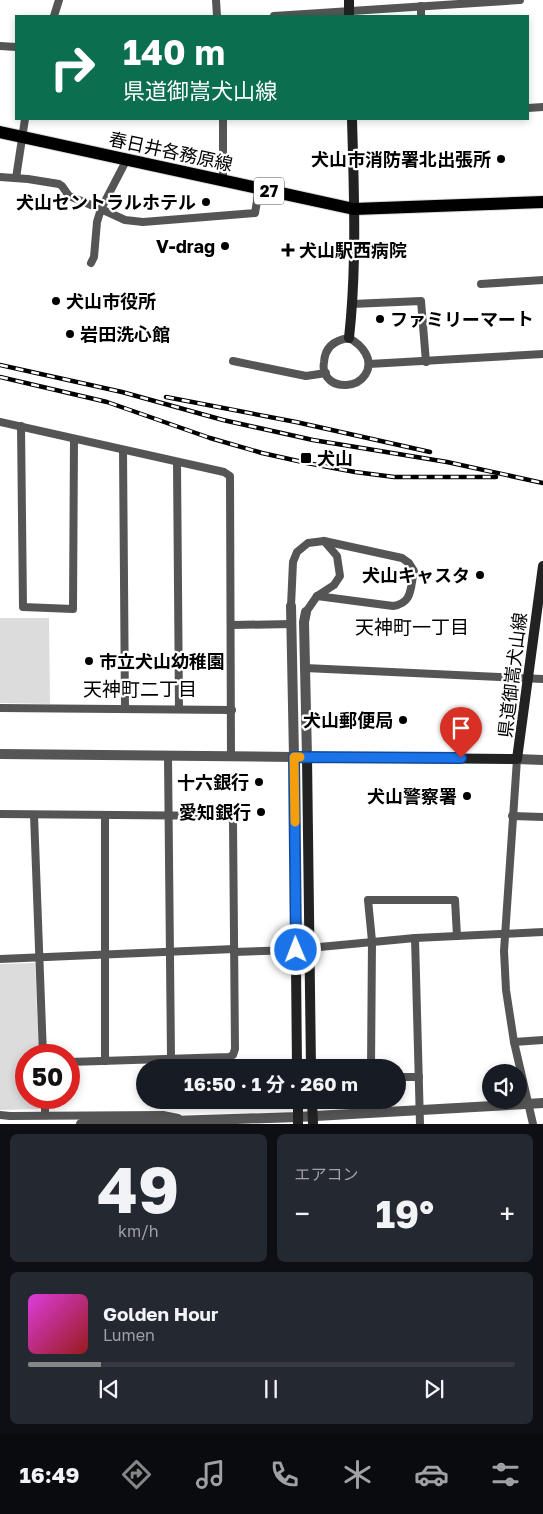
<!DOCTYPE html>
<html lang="ja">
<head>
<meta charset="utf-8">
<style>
  :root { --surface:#171b24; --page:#242831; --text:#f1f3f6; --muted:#9ea1a6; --line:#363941; --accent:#858687 }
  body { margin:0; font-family:"Golos Text","Noto Sans JP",sans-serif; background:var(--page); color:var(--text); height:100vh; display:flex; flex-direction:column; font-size:19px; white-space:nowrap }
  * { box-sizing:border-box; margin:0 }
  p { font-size:16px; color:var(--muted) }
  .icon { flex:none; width:28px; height:28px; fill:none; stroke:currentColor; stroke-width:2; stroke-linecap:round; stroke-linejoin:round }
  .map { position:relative; height:1124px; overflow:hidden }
  .details { display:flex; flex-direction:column; gap:10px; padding:10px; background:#0d0f14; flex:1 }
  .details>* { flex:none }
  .top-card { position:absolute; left:15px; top:15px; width:514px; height:105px; border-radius:0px; box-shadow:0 2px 8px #0003; background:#0b6e4f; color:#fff; overflow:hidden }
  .controls { position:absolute; left:482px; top:1064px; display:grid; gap:10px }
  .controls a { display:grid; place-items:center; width:45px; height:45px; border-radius:50%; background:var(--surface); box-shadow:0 2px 8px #0003; font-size:25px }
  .speed { position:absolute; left:15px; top:1044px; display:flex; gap:10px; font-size:25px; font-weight:700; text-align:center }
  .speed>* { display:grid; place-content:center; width:65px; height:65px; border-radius:50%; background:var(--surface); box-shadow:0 2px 8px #0003; line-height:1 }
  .speed .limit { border:8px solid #d22; background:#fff; color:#111 }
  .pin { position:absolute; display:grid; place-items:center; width:42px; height:42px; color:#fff; margin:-51px -21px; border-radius:50% 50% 50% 0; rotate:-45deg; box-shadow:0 0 5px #0007 }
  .pin .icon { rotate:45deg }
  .me { position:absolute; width:55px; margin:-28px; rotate:359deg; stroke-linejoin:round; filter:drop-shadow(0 0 4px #0008) }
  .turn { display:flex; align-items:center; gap:18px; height:105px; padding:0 25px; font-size:22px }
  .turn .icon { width:65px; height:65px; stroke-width:2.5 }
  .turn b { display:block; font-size:35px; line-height:42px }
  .big { font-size:38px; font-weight:700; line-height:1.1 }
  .details .card { flex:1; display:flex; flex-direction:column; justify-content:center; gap:8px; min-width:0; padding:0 18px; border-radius:8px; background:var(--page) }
  .details .dial { align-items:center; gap:0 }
  .dial b { font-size:65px; line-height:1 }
  .song { display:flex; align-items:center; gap:15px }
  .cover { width:60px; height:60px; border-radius:8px; background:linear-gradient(135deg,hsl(300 70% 55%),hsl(0 70% 35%)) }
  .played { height:5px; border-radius:2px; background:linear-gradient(90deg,var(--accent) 15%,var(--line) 15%) }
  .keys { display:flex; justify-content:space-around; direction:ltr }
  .heat { display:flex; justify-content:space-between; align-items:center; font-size:28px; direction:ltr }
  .details .tiles { flex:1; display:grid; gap:10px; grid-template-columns:1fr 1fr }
  .card:last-child { grid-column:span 2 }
  .trip { position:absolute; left:136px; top:1059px; width:270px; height:50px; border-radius:25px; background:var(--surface); box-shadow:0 2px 8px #0003; font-weight:700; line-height:50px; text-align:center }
  .tab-bar { display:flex; height:80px; justify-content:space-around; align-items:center; background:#090b0e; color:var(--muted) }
  .tab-bar .icon { width:35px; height:35px }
  .tab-bar .on { color:var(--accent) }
  .tab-bar b { font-size:22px; color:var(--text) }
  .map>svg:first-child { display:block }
  .green { fill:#dcdcdc }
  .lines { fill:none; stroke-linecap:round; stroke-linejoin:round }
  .primary-casing { stroke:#dbdbdb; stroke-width:14 }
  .minor { stroke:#555; stroke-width:8 }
  .tertiary { stroke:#555; stroke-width:10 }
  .secondary { stroke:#222; stroke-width:10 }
  .primary { stroke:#000; stroke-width:12 }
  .rail-casing { stroke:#000; stroke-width:4.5 }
  .rail { stroke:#fff; stroke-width:2.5; stroke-dasharray:8; stroke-linecap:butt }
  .route-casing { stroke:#114b97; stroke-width:12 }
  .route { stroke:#1a73e8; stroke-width:9 }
  .slow { stroke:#f59e0b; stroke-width:9 }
  .poi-dot { fill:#000; stroke:#fff; stroke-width:2 }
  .labels { text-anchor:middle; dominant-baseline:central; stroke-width:4.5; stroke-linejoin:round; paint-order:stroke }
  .shield { fill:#fff; stroke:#4c4c4c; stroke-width:1 }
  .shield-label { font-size:16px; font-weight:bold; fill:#000 }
  .street-label { font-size:18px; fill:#000; stroke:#fff }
  .poi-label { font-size:18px; font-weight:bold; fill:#000; stroke:#fff; text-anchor:end }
  .neighbourhood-label { font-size:19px; fill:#000; stroke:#fff }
</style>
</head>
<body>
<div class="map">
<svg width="543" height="1124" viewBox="0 0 543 1124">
  <rect width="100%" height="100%" fill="#fff"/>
  <g class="green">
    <path d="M0,618H49L50,704L0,703Z"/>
    <path d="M35,963L39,1055H26V1098H40L41,1104L39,1109L0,1110V964Z"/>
  </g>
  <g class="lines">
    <g class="primary-casing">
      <path id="primary" d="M0,132L354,209L543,202"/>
    </g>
    <g class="minor">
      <path d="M216,0L217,16"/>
      <path d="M421,6V16"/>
      <path d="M54,16L59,0"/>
      <path d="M274,16L520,0"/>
      <path d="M0,46L16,47"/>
      <path d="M528,108L543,107"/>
      <path d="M127,159L101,209L125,220L143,222L255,213L259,189"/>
      <path d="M0,177L28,179L59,184L62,186L69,196L101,209L97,222L94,257L91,263"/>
      <path d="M16,178L25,119"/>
      <path d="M223,180V119"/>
      <path d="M481,284L543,280"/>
      <path d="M352,304L421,301L426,362"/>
      <path d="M349,338C362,345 375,360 365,375C357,387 336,389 327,377C324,373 323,367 324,362C325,347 335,340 349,338Z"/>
      <path d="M233,361L306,376L326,373"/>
      <path d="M369,364L543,354"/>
      <path d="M0,422L224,472L230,476L231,756"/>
      <path d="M21,426L23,607L73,609L74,439"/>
      <path d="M123,450L125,709"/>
      <path d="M177,463L179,709"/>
      <path d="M317,596L334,585L340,576L337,556L324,541"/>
      <path d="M291,606L293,562L297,552L308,543L324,541L402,558L409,563L414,571C410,588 413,603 393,606L317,596L306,612"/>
      <path d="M232,625L292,624"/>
      <path d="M305,668L543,679"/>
      <path d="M0,708L232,710"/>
      <path d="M168,757L171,1058"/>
      <path d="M517,759L504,951L506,990L514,1042L533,1124"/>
      <path d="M0,814L231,816L233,822L235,1049L233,1055L229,1057L69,1062"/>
      <path d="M34,815L43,1055"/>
      <path d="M105,816V1061"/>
      <path d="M512,816L543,817"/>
      <path d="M415,938L420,1124"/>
      <path d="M309,948L415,938L543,932"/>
      <path d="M234,952L296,950"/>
      <path d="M0,959L234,949"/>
      <path d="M514,1042L543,1040"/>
      <path d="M371,1068L372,941L368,900H455L457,936"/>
      <path d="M398,1077H419"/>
      <path d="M45,1098V1115"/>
      <path d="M0,1115L10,1116L163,1115L178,1118"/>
    </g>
    <g class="tertiary">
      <path d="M306,612L304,622L307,757"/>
      <path d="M0,754L294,757L291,606"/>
      <path d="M517,759L543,760"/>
      <path d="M81,1124L298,1117L543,1103"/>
    </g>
    <g class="secondary">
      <path d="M349,0V16"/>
      <path d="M349,338C357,266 354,192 352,119"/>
      <path d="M307,757L311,1068"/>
      <path d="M297,1068L294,757L517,759L543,566"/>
      <path d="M312,1100L313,1124"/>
      <path d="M298,1124V1100"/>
    </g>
    <use href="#primary" class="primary"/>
    <g class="rail-casing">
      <g id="rail">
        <path d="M0,365L122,392L223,420L313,440L447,462L543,483"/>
        <path d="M0,377L107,402L210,438L262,453L307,463L355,472L394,477H496"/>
        <path d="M166,397L296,422L430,452"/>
      </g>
    </g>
    <use href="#rail" class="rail"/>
  </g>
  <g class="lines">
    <g class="route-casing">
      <path id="route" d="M296,950L294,757L461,758"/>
    </g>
    <use href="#route" class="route"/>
    <path class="slow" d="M295,822L294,757H300"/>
  </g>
  <g class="poi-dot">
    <circle cx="501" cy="159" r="5"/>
    <circle cx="206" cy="202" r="5"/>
    <circle cx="225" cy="246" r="5"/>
    <path d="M285.5 242.5h5v5h5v5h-5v5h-5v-5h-5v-5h5z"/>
    <circle cx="56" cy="301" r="5"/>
    <circle cx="380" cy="319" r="5"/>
    <circle cx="70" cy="334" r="5"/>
    <rect x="300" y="452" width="12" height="12" rx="2.5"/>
    <circle cx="480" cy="575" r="5"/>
    <circle cx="89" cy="661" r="5"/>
    <circle cx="403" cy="720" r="5"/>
    <circle cx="259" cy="782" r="5"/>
    <circle cx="467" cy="796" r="5"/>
    <circle cx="261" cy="812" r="5"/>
  </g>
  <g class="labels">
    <rect class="shield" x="254" y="177.5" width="30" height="27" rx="4"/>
    <g class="shield-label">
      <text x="269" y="191">27</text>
    </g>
    <g class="street-label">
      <text transform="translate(171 151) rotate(12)">春日井各務原線</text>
      <text transform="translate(512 675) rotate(-83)">県道御嵩犬山線</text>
    </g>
    <g class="poi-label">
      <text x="491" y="159">犬山市消防署北出張所</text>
      <text x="196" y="202">犬山セントラルホテル</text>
      <text x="215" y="246">V-drag</text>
      <text x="299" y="250" text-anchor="start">犬山駅西病院</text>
      <text x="66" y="301" text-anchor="start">犬山市役所</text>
      <text x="390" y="319" text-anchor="start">ファミリーマート</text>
      <text x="80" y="334" text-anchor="start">岩田洗心館</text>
      <text x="317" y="458" text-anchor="start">犬山</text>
      <text x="470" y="575">犬山キャスタ</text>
      <text x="99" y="661" text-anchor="start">市立犬山幼稚園</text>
      <text x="393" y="720">犬山郵便局</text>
      <text x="249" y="782">十六銀行</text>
      <text x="457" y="796">犬山警察署</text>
      <text x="251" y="812">愛知銀行</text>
    </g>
    <g class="neighbourhood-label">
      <text x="412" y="626">天神町一丁目</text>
      <text x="140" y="688">天神町二丁目</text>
    </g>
  </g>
</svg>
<div class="controls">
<a><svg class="icon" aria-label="sound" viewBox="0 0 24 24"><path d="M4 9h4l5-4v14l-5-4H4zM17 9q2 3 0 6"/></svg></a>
</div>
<div class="speed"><div class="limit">50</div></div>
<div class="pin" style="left:461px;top:758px;background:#d93025"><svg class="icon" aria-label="arrive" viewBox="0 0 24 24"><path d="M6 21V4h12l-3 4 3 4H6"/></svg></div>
<svg class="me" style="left:296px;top:950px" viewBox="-20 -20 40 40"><circle r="17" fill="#1a73e8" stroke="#fff" stroke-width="3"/><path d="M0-11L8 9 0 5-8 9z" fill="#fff"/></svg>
<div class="trip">16:50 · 1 分 · 260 m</div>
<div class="top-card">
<div class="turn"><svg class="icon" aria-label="right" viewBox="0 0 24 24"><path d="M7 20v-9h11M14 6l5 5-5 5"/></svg><div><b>140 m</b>県道御嵩犬山線</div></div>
</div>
</div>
<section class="details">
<div class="tiles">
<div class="card dial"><b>49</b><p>km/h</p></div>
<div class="card"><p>エアコン</p>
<div class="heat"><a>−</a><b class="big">19°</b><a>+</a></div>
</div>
<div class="card">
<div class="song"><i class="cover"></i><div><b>Golden Hour</b><p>Lumen</p></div></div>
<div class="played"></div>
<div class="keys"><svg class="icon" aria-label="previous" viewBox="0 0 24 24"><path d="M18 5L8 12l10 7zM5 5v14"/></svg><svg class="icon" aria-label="pause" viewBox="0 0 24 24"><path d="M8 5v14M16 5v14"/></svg><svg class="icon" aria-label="next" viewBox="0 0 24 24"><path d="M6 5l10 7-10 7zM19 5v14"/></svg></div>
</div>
</div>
</section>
<nav class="tab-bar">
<b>16:49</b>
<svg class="icon on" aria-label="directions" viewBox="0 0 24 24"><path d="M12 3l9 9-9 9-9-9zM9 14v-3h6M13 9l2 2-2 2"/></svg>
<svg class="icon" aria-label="music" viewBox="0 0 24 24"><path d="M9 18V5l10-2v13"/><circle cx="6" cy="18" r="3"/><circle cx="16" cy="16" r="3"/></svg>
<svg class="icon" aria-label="phone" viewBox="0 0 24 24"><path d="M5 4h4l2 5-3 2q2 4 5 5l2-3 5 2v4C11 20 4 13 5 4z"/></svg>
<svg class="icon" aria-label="climate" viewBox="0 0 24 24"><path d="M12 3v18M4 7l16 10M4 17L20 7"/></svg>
<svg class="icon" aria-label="car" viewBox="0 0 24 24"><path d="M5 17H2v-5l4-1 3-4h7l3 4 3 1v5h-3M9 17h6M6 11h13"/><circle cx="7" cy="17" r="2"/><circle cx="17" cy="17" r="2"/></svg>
<svg class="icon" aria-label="filters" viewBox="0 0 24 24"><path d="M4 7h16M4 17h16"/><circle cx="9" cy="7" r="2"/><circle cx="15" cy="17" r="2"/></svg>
</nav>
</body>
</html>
